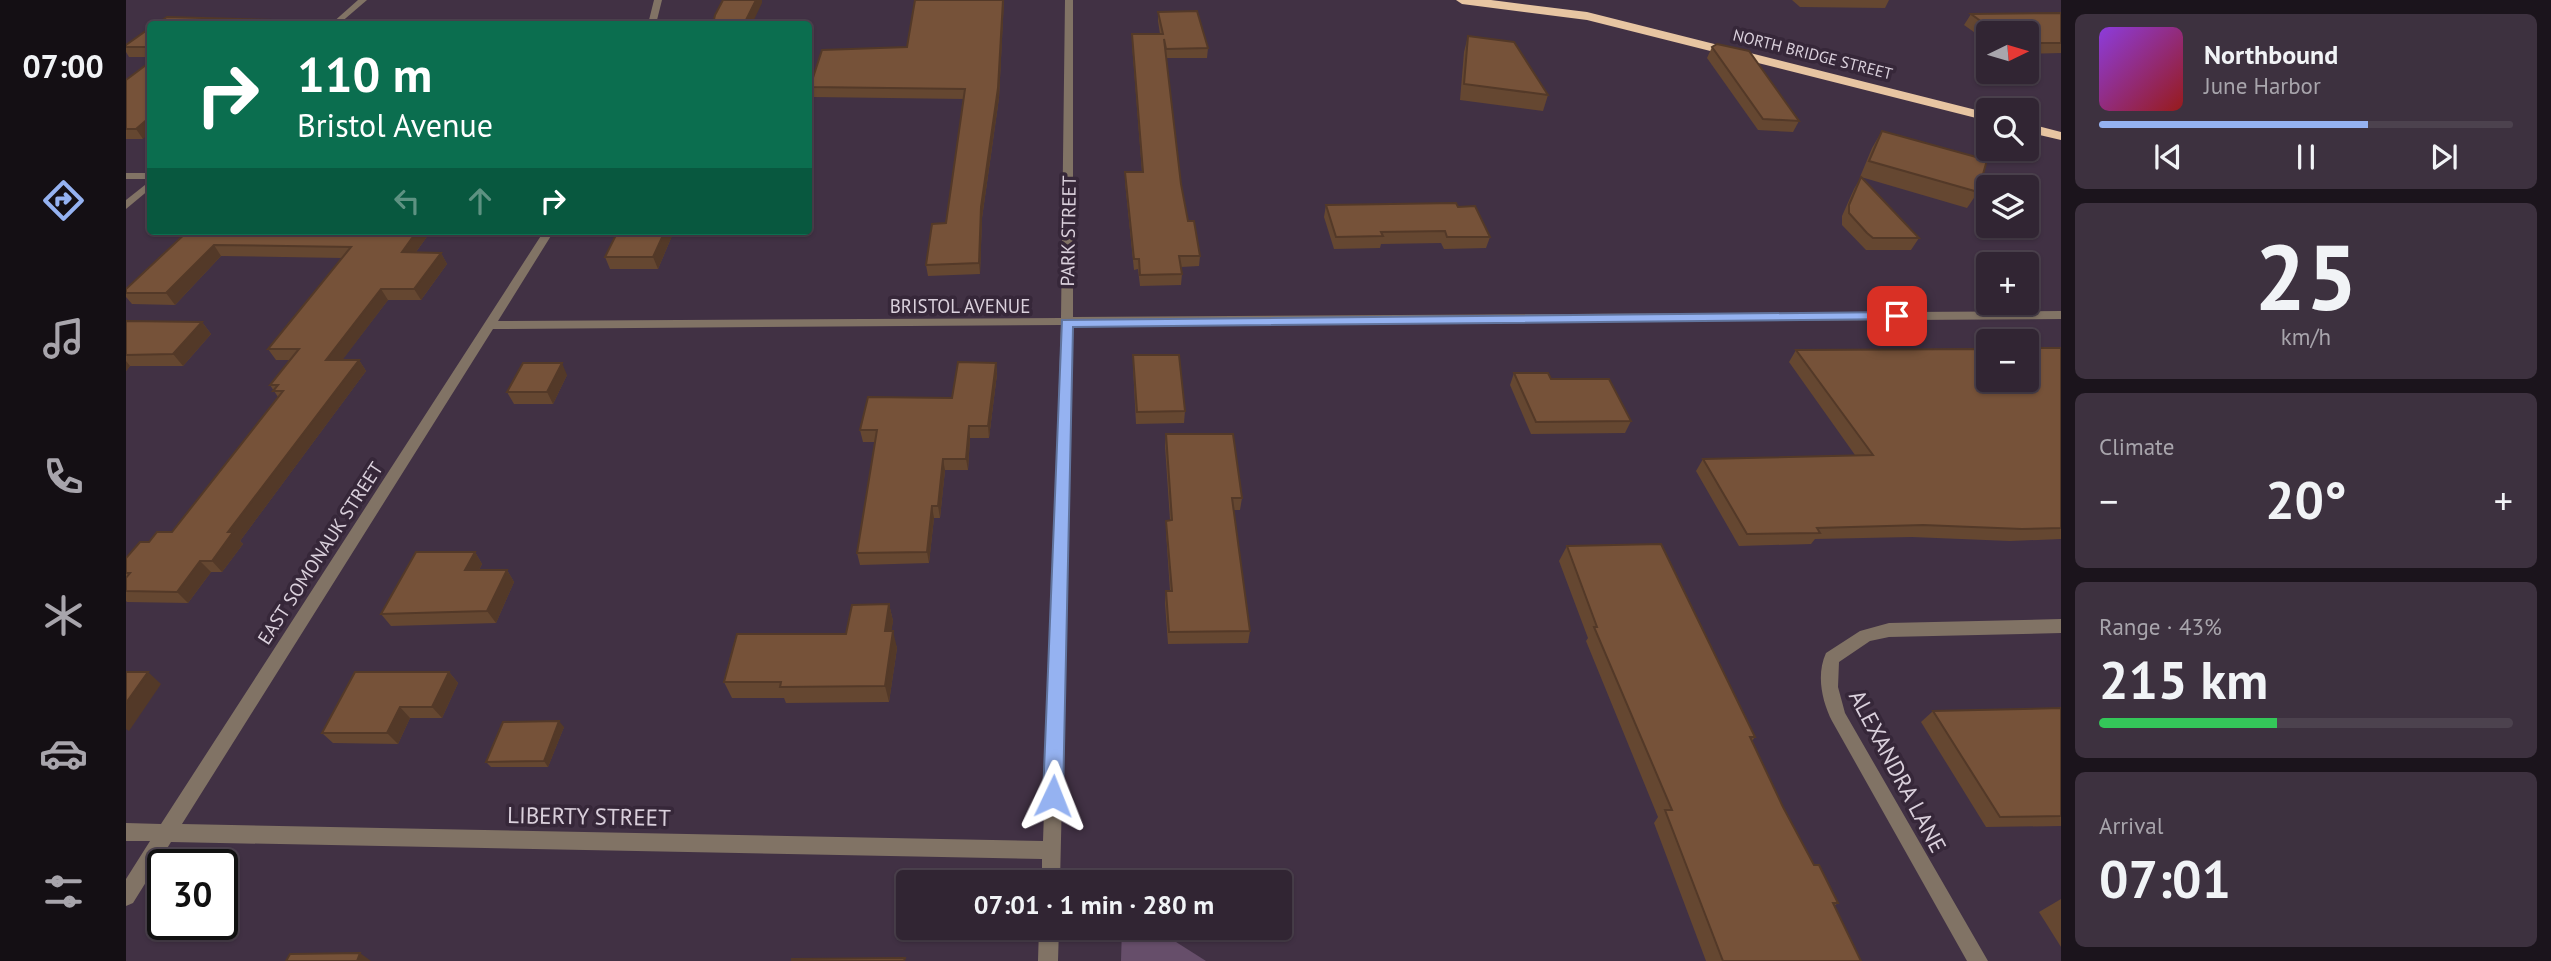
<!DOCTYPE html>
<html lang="en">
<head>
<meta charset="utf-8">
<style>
  :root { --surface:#312533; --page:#3d313f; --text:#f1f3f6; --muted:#a8a5ac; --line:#4c424e; --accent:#95b2f1 }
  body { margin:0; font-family:"PT Sans",sans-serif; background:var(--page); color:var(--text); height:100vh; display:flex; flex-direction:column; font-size:26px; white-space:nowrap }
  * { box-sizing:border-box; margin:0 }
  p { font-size:23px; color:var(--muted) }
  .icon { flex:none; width:38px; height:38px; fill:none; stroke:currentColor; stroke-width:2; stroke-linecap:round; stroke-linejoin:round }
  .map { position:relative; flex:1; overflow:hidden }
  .panel { display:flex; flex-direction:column; gap:14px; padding:14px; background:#1b141c; width:490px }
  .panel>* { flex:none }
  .top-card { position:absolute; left:21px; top:21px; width:665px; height:214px; border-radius:7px; box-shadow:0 2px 5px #0004,0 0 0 2px var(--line); background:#0b6e4f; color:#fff; overflow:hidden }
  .needle { width:46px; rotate:85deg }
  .tools { position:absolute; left:1850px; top:21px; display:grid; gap:14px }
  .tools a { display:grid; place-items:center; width:63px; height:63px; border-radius:7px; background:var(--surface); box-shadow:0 2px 5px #0004,0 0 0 2px var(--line); font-size:35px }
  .speed { position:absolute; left:21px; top:849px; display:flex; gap:14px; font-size:35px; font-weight:700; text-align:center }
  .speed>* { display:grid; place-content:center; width:91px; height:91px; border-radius:50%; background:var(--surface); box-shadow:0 2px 5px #0004,0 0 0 2px var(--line); line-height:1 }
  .speed .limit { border:4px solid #111; border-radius:10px; background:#fff; color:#111 }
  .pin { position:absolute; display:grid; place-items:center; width:60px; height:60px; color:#fff; margin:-30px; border-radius:14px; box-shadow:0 4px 10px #0006 }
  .me { position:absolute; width:77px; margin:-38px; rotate:2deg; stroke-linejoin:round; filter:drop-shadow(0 0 5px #0008) }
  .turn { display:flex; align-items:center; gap:24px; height:147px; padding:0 35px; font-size:32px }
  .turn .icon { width:91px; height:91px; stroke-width:2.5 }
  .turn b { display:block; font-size:49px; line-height:60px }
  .lanes { display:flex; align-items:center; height:66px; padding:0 35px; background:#0003; justify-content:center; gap:35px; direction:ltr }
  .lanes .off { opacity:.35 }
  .big { font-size:52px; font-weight:600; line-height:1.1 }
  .panel .card { flex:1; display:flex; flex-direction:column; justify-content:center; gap:10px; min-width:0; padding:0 24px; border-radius:10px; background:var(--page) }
  .panel .dial { align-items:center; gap:0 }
  .dial b { font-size:91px; line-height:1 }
  .song { display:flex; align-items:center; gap:21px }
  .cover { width:84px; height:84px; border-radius:10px; background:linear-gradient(135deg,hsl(270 70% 55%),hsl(0 70% 35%)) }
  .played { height:7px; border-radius:4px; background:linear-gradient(90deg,var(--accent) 65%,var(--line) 65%) }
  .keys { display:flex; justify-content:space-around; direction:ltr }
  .heat { display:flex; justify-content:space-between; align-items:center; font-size:38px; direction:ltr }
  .charge { height:10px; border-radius:5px; background:linear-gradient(90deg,#34c759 43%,var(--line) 0) }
  .trip { position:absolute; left:770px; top:870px; width:396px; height:70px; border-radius:7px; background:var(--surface); box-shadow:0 2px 5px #0004,0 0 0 2px var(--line); font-weight:600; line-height:70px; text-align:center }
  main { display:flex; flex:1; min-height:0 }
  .menu { display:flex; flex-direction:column; width:126px; justify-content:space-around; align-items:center; background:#140f14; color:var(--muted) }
  .menu .icon { width:49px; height:49px }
  .menu .active { color:var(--accent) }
  .menu b { font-size:32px; color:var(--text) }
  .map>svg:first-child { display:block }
  .green { fill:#664e6a }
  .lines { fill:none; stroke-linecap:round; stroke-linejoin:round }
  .street { fill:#817365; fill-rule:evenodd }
  .highway { fill:#e7c5a2; fill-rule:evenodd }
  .wall { fill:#654731 }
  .shaded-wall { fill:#533928 }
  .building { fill:#765239; stroke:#533928; stroke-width:2 }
  .route { fill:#95b2f1; stroke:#61749d; stroke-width:2 }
  .labels { text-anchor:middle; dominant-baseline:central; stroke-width:7; stroke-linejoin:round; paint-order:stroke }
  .far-street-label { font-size:16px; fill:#dad0dc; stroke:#362739 }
  .street-label { font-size:19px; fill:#dad0dc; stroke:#362739 }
  .near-street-label { font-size:23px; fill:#dad0dc; stroke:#362739 }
</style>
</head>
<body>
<main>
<nav class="menu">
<b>07:00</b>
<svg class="icon active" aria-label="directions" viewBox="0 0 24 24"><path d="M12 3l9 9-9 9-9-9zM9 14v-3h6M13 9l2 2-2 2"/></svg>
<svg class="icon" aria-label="music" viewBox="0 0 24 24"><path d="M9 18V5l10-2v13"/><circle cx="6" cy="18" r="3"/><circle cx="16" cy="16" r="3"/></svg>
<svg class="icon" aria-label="phone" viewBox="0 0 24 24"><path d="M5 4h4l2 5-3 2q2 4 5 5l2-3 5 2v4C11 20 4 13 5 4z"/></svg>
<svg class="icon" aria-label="climate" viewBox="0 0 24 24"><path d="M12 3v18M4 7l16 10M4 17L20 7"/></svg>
<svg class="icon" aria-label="car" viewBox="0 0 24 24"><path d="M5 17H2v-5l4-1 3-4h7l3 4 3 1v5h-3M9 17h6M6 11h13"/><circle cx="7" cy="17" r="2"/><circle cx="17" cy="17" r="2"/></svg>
<svg class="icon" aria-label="filters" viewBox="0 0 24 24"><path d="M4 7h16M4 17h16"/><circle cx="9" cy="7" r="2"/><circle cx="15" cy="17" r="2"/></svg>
</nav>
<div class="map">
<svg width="1935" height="961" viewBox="0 0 1935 961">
  <rect width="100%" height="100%" fill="#413144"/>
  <path class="green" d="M996,928H1028L1080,961H995Z"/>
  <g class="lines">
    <g class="street">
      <path d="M232,0H241L213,24H205Z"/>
      <path d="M528,0H536L530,24H522Z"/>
      <path d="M939,0H947V317L1935,311V319L947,325L934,882H916V859L45,842L7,903L0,906V879L24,841H0V823L35,824L418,231H428L372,321L935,318ZM935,325L917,841L56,824L367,329Z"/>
      <rect x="0" y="173" width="24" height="6"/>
      <path d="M24,181V189L0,209V200Z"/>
      <path d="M1935,619V633L1763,637L1744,641L1713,662L1712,687L1719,713L1862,961H1841L1706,721C1696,701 1690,675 1700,653L1734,631L1763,623Z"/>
      <path d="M913,928H933L932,961H912Z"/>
    </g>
    <g class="highway">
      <path d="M1330,0H1365L1461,12L1862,113V121L1461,20L1336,4Z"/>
      <path d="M1900,123L1935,132V140L1900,132Z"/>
    </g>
  </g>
  <g class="wall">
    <path d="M878,0L873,98L856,218L854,274L802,276L800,265L820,223L838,99L687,97L684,87L781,47Z"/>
    <path d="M1666,0H1763L1759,8L1674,7Z"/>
    <path d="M1032,12L1082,48L1081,58H1040L1055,184L1062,221L1074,256L1073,266L1055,267L1056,274L1055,285L1014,286L1012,269L1008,270L999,182V172H1016L1006,44V34H1034L1032,21Z"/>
    <path d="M1935,13V53L1900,54V33H1862V42L1838,25L1845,14Z"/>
    <path d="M24,28V57H3L0,52V45Z"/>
    <path d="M1342,36L1422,95L1417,111L1334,100L1338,52Z"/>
    <path d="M1586,47L1673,121L1667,132L1632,130L1581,58Z"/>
    <path d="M0,80L17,139H0Z"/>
    <path d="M1756,131L1852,192L1841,208L1735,177L1793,238L1785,250H1740L1716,225V216L1728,189L1735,177H1734L1746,148Z"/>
    <path d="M1200,205L1332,207L1364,237L1360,248L1318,249L1315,243L1255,244L1254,248L1208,249L1198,217Z"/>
    <path d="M62,231H305L290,252L315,253L321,264L295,300H262L216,360H233L240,371L114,541L117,544L96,572H85L62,603L1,602L0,601V558L23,542L46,532L152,397L144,385L164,360H150L142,349L216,258L95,256L49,305L6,304L0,297V289Z"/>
    <path d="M492,231H548L532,269H484L479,257Z"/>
    <path d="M0,321L76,322L85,334L57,366H4L0,371Z"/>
    <path d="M1935,348V539L1884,541L1786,537L1689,539L1685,544L1613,546L1570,471L1577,459L1729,455L1663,362L1670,350Z"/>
    <path d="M1007,355L1059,411L1058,423L1010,424L1007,367Z"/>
    <path d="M870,363L871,374L863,438H844L842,470H819L814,518H808L803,563L734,565L731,553L750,442H737L734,430L826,398Z"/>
    <path d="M1388,373L1425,379L1505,421L1499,433L1405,434L1384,385Z"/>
    <path d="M441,375L427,404H388L381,392Z"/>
    <path d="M1040,434L1116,498L1114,510H1107L1124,631L1122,643L1042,644L1039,603L1040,591H1044L1040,532V521L1044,520L1039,446Z"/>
    <path d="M1441,546L1629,737L1626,741L1657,807L1688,865L1712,903L1708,906L1735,961H1580L1528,823L1532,817L1460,641L1462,638L1433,561Z"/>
    <path d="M349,552L356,564L353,570H381L388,582L370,623L265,626L255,614Z"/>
    <path d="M763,604L767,621L765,631L771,648L763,702L660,703L658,698H606L598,682L720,634Z"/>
    <path d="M323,672L332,683L316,718H284L272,744L207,743L196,733Z"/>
    <path d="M1935,708V826L1860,827L1795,722L1807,711Z"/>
    <path d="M438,727L422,767H365L360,762Z"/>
    <path d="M1935,899V947L1913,912Z"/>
  </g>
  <g class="shaded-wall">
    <path d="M630,0H636V3L626,24H618Z"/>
    <path d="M878,0L873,98L856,218L854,274L853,263L855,207Z"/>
    <path d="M24,117V133L17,139L10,129Z"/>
    <path d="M291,231H305L282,263L276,252Z"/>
    <path d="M539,231H548L532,269L527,257Z"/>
    <path d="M88,245L95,256L49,305L40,293Z"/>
    <path d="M315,253L321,264L295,300L288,289Z"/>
    <path d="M255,289L262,300L208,371L200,360Z"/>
    <path d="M76,322L85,334L57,366L47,354Z"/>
    <path d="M233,360L240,371L114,541L117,544L96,572L86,561L102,532Z"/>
    <path d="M0,361L4,366L0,371Z"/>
    <path d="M436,363L441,375L427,404L421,392Z"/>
    <path d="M870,363L871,374L863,438L862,426Z"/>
    <path d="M843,426L844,438L842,470L840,459Z"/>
    <path d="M817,459L819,470L814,518L812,506Z"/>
    <path d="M806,506L808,518L803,563L801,552Z"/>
    <path d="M349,552L356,564L347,582L339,570Z"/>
    <path d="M74,561L85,572L62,603L51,592Z"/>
    <path d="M381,570L388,582L370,623L361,611Z"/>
    <path d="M763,604L767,621L763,648L759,631Z"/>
    <path d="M767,631L771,648L763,702L759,686Z"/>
    <path d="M22,672L35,684L3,731L0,729V703Z"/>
    <path d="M323,672L332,683L316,718L306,707Z"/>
    <path d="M274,707L284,718L272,744L261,733Z"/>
    <path d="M433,721L438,727L422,767L418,761Z"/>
    <path d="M234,953L245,961H231Z"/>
  </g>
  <g class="building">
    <path d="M597,0H630L618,24H587L589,15Z"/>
    <path d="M789,0H877L872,88L855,207L853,263L800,265L806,224L820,223L839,89L684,87L696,50L781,47Z"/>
    <path d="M1071,11L1082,48L1040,49L1038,39L1055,184L1062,221H1068L1074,256H1053L1056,274L1014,275L1013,259H1008L999,172H1017L1006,34H1037L1032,12Z"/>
    <path d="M1935,13V43H1900V33H1871L1845,14Z"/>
    <path d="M41,17L144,20L139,24H30Z"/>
    <path d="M24,28V47H0V45Z"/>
    <path d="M1342,36L1388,42L1422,95L1338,84Z"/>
    <path d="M1591,44L1623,51L1673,121L1637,119L1586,47Z"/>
    <path d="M24,62V117L10,129H0V80Z"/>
    <path d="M1756,131L1861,160L1852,192L1743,161Z"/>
    <path d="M1735,177L1793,238H1747L1741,233L1723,213V205Z"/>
    <path d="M1330,203L1332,207L1349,206L1364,237H1321L1319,231L1255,232L1257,236L1210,237L1200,205Z"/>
    <path d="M62,231H291L276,252L315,253L288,289H255L200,360H233L102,532H107L86,561H74L51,592L0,591V578L4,573H0V558L14,542H23L31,532H46L157,391H147L152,385H144L173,349H142L225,247L88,245L40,293H0V289Z"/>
    <path d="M492,231H539L527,257H479Z"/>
    <path d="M0,321L76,322L47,354L0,355Z"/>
    <path d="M1900,348H1935V528L1896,529L1797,525L1691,528L1694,533L1621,534L1577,459L1747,455L1670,350L1862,349V380H1900Z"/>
    <path d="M1007,355H1053L1059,411L1011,412Z"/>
    <path d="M832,362L870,363L862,426H843L840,459H817L812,506H806L801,552L731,553L751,430H734L742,397L826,398Z"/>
    <path d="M397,363H436L421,392H381Z"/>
    <path d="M1388,373H1422L1425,379H1483L1505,421L1410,422Z"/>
    <path d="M1040,434H1107L1116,498H1106L1124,631L1043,632L1040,591H1046L1040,521L1046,520Z"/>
    <path d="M1535,544L1629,737H1624L1657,807L1688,865H1693L1712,903H1707L1735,961H1597L1539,810H1546L1468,627H1471L1441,546Z"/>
    <path d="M290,552H349L339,570H381L361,611L255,614Z"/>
    <path d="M763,604L759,631H767L759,686L654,687L655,682H598L611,634H720L726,605Z"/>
    <path d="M0,672H22L0,703Z"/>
    <path d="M229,672H323L306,707H274L261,733H196Z"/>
    <path d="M1935,708V816L1874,817L1807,711Z"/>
    <path d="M433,721L418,761L360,762L377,722Z"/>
    <path d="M234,953L231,961H160L164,954Z"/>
    <path d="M779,958L778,961H666V959Z"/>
  </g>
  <path class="route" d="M1771,312L1776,313V319L947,327L937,796L934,803L927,806L920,803L917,796L936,320Z"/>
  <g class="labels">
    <g class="far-street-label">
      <text transform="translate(1687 54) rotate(14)">NORTH BRIDGE STREET</text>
    </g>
    <g class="street-label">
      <text transform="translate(942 231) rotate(-89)">PARK STREET</text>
      <text x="834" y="306">BRISTOL AVENUE</text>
      <text transform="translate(194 553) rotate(-57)">EAST SOMONAUK STREET</text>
    </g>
    <g class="near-street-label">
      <text transform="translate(1772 771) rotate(62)">ALEXANDRA LANE</text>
      <text transform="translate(463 816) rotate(1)">LIBERTY STREET</text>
    </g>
  </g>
</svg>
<div class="tools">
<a><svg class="needle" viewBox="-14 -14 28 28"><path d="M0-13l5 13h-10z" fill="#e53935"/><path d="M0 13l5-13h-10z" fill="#a8a5ac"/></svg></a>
<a><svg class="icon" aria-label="search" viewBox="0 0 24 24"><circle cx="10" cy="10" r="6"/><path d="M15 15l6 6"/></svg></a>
<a><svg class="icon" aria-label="layers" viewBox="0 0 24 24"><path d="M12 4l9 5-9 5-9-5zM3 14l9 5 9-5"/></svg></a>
<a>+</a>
<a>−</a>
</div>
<div class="speed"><div class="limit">30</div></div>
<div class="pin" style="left:1771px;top:316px;background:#d93025"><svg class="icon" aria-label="arrive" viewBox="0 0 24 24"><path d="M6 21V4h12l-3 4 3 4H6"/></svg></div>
<svg class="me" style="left:927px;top:796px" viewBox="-20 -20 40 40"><path d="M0-17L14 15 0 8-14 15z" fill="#95b2f1" stroke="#fff" stroke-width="4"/></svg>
<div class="trip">07:01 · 1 min · 280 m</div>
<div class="top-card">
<div class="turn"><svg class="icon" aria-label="right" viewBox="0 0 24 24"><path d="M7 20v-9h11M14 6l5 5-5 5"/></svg><div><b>110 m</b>Bristol Avenue</div></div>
<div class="lanes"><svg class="icon off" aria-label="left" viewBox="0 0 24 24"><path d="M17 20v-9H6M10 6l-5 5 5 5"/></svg><svg class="icon off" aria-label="ahead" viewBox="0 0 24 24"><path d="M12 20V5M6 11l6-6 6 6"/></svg><svg class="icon" aria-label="right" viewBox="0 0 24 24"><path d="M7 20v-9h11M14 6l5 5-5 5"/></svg></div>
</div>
</div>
<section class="panel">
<div class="card">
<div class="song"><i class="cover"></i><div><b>Northbound</b><p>June Harbor</p></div></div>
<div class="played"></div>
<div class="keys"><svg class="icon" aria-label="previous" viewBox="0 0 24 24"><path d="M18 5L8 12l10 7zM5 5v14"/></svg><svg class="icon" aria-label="pause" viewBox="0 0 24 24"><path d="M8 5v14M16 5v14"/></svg><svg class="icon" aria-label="next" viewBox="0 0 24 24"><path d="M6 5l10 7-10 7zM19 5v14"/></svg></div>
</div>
<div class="card dial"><b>25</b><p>km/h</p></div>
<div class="card"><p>Climate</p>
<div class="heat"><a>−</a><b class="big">20°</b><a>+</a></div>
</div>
<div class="card"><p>Range · 43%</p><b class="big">215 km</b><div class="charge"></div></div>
<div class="card"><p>Arrival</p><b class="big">07:01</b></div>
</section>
</main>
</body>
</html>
